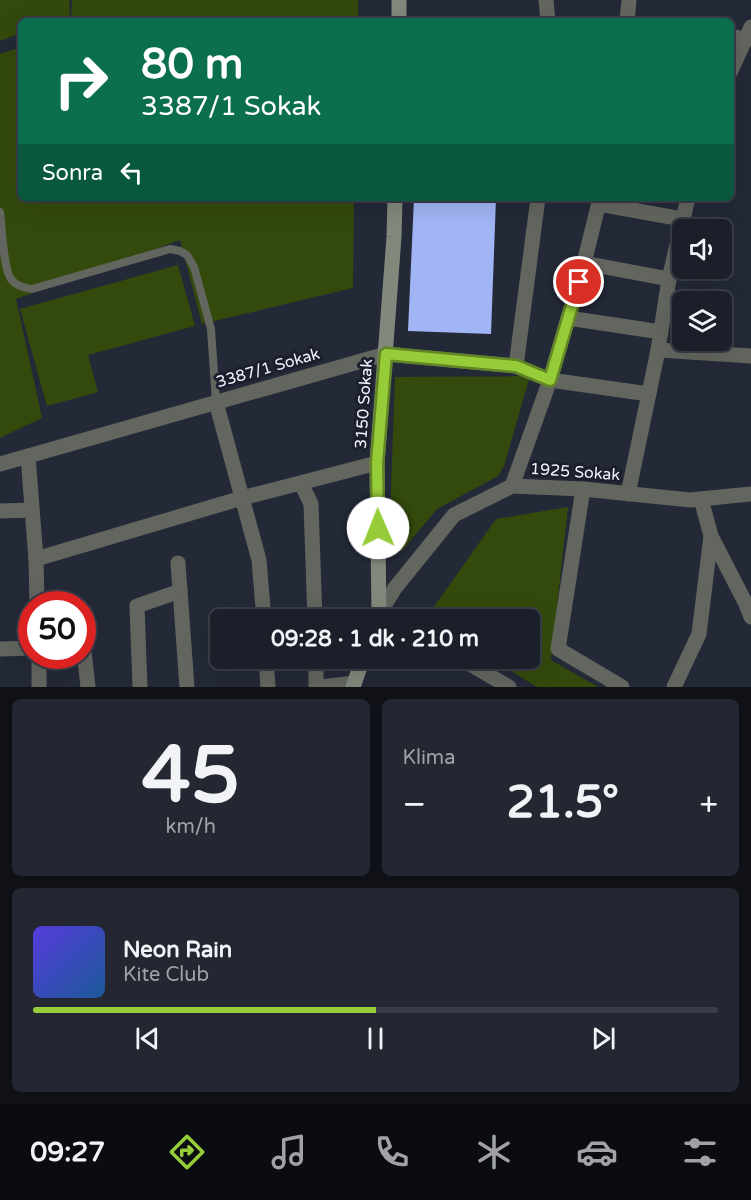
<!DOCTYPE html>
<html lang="tr">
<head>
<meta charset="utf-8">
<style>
  :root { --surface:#1b1f2a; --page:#242732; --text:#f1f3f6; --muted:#a0a2a8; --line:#393d47; --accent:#97cc39 }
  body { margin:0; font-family:"Varela Round",sans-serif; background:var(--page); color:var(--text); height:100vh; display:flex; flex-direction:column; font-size:22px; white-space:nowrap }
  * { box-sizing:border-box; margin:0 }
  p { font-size:20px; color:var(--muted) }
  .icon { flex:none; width:33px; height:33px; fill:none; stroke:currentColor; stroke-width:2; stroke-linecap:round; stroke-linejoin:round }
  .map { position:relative; height:687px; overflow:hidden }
  .drawer { display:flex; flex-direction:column; gap:12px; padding:12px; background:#0f1117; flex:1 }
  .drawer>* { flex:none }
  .banner { position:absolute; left:18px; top:18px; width:716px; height:183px; border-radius:9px; box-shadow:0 6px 24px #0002,0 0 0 2px var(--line); background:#0b6e4f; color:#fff; overflow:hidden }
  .buttons { position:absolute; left:672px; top:219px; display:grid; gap:12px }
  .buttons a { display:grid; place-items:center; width:60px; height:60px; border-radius:9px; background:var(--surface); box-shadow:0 6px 24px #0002,0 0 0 2px var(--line); font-size:30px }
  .speed { position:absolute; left:18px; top:591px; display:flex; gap:12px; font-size:30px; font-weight:700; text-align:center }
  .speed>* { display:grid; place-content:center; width:78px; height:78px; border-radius:50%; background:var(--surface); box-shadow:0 6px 24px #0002,0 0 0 2px var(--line); line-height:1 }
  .speed .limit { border:9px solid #d22; background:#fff; color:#111 }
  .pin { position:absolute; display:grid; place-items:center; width:51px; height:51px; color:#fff; margin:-26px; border:3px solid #fff; border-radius:50%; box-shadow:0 2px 6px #0007 }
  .me { position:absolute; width:66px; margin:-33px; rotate:359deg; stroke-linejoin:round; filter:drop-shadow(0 0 4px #0008) }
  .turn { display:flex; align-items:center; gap:21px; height:126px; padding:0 24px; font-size:27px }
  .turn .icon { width:78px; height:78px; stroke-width:2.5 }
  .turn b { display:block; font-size:42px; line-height:51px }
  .then { display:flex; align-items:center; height:57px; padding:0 24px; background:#0003; gap:12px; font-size:22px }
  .big { font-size:45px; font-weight:700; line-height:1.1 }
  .drawer .widget { flex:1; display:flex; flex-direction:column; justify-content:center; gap:9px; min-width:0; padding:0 21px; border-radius:9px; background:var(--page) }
  .drawer .dial { align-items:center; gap:0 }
  .dial b { font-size:78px; line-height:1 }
  .song { display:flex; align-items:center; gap:18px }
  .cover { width:72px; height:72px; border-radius:9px; background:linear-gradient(135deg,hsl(250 70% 55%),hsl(210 70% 35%)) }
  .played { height:6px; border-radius:3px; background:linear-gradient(90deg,var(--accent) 50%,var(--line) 50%) }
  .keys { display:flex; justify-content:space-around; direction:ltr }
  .heat { display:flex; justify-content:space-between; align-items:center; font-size:33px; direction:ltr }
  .drawer .tiles { flex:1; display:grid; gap:12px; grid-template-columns:1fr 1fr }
  .widget:last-child { grid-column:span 2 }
  .trip { position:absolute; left:210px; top:609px; width:330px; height:60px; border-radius:9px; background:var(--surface); box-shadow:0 6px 24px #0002,0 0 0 2px var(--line); font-weight:700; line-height:60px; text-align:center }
  .tabs { display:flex; height:96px; justify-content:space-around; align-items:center; background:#0b0c11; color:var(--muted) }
  .tabs .icon { width:42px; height:42px }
  .tabs .active { color:var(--accent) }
  .tabs b { font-size:27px; color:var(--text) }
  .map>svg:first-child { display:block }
  .green { fill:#344a0c }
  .building { fill:#a1b5f5 }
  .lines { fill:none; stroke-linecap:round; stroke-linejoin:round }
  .service { stroke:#63665f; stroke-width:8 }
  .minor { stroke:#63665f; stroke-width:15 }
  .tertiary { stroke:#63665f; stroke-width:15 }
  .secondary { stroke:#83887c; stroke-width:15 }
  .route-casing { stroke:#628525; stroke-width:15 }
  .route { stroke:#97cc39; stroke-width:10 }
  .labels { text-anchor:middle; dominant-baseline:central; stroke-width:6; stroke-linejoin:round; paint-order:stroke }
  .street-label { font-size:16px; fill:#f0f3fe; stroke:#1b1f2e }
</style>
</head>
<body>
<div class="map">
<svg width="751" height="687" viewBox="0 0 751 687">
  <rect width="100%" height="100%" fill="#242938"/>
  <g class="green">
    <path d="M0,0H69L70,15L55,21H21V33L0,41Z"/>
    <path d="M72,0H358V21H71Z"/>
    <path d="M21,47V198H354L353,288L202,324L180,240L16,299L42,418L0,438V54Z"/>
    <path d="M178,265L195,326L88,355L98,392L47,406L20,309Z"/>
    <path d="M530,376L504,466L498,476L437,509L402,551H395L389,546L395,377Z"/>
    <path d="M568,507L551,660L598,687H537L491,659L530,658V620L426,618L496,519Z"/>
  </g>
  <path class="building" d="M414,198H496L491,334L408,331Z"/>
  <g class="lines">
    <path class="service" d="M0,212C2,227 3,268 11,279C16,286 23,288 32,289L170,249L180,251L187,255L194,267L211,329L216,402"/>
    <g class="minor">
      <path d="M546,0L548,21"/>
      <path d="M627,21L629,0"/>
      <path d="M730,36L746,39"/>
      <path d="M730,73L751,27"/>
      <path d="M599,204L682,219"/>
      <path d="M584,263L669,279"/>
      <path d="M568,318L661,332"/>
      <path d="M658,350L751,356"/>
      <path d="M516,366L538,198"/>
      <path d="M216,402L259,560L264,620"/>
      <path d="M28,456L36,559L37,604"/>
      <path d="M0,464L386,354L516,366L550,380L649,394"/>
      <path d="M301,483L311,504L315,620"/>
      <path d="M512,486L550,380L584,263L600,198"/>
      <path d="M583,489L558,649L622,687"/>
      <path d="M628,494L658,350L669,279L688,198"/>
      <path d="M701,499L711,536L746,604L751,617"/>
      <path d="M0,511L32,510"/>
      <path d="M36,559L242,498L377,463"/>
      <path d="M178,563L187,687"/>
      <path d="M82,632L88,687"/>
      <path d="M0,649L32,648"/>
      <path d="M39,656V687"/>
      <path d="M266,658L268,687"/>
      <path d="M316,658V687"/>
      <path d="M460,658L509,687"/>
      <path d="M140,687L137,606L180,591"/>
      <path d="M322,687L354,683"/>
      <path d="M674,687L699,634L711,536"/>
    </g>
    <path class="tertiary" d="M379,614L395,588L454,515L512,486L583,489L690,500L751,494"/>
    <g class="secondary">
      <path d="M399,21V0"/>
      <path d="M377,620L379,614L377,463L394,237L395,198"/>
      <path d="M353,687L363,658"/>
    </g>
  </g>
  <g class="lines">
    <g class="route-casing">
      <path id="route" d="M378,528L377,463L386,354L516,366L550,380L579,282"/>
    </g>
    <use href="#route" class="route"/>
  </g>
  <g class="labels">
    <g class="street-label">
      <text transform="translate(268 368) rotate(-16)">3387/1 Sokak</text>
      <text transform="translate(364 404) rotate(-86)">3150 Sokak</text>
      <text transform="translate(575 472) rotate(4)">1925 Sokak</text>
    </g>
  </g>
</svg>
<div class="buttons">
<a><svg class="icon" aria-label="sound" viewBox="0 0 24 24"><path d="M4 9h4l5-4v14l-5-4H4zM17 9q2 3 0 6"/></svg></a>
<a><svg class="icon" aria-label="layers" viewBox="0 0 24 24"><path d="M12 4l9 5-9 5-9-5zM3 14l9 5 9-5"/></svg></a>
</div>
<div class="speed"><div class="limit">50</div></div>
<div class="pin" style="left:579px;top:282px;background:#d93025"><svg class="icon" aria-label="arrive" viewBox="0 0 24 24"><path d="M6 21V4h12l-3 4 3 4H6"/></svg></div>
<svg class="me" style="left:378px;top:528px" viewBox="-20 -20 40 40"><circle r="19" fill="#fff"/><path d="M0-13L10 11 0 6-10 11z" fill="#97cc39"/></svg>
<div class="trip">09:28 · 1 dk · 210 m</div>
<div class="banner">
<div class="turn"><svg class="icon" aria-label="right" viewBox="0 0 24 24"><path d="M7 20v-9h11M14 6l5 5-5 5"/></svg><div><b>80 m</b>3387/1 Sokak</div></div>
<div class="then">Sonra<svg class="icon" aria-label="left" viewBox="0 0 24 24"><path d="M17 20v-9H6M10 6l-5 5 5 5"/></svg></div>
</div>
</div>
<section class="drawer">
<div class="tiles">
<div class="widget dial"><b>45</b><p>km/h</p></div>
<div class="widget"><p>Klima</p>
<div class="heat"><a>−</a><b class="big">21.5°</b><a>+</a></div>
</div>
<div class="widget">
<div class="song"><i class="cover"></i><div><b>Neon Rain</b><p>Kite Club</p></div></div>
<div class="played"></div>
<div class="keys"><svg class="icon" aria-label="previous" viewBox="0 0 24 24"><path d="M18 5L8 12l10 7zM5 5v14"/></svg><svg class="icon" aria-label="pause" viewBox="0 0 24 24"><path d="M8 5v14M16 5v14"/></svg><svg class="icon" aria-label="next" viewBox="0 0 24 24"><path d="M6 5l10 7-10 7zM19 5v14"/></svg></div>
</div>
</div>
</section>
<nav class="tabs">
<b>09:27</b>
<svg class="icon active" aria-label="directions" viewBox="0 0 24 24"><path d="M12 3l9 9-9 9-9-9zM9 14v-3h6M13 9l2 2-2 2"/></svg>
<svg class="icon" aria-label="music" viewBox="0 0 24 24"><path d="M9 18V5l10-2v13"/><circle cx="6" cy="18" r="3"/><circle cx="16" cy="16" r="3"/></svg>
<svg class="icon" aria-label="phone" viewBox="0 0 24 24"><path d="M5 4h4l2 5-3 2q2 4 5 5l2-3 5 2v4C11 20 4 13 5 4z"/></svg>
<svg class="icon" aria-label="climate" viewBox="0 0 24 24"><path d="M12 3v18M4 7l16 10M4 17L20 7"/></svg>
<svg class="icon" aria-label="car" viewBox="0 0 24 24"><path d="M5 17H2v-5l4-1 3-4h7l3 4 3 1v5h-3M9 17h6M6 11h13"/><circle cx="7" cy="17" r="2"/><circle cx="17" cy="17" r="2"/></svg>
<svg class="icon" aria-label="filters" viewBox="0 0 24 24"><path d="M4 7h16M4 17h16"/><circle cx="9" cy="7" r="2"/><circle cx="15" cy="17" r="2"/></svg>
</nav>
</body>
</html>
